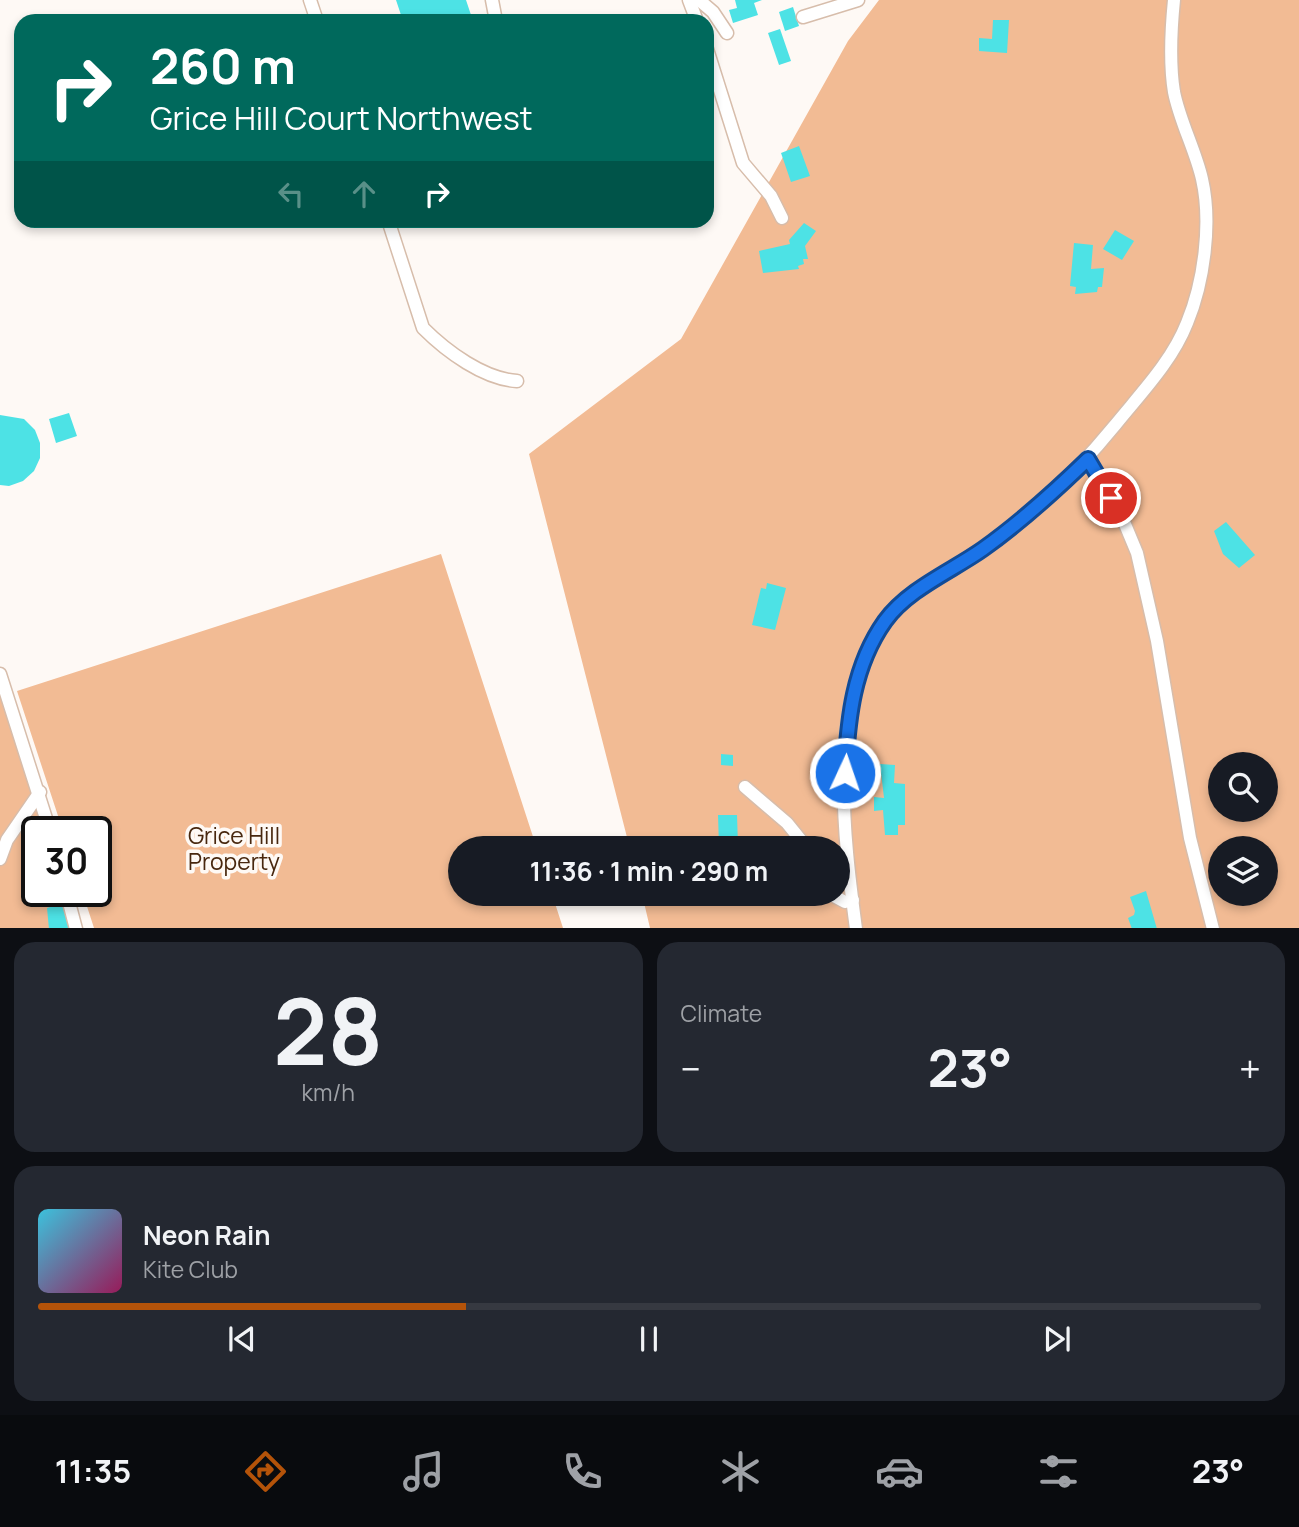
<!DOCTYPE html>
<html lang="en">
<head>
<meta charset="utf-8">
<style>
  :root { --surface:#171b24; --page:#242831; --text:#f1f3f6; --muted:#9ea1a6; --line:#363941; --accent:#b45309 }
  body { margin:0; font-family:Manrope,sans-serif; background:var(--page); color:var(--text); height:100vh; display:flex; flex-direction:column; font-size:26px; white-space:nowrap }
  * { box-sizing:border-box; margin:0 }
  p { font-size:23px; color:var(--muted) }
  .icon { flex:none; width:38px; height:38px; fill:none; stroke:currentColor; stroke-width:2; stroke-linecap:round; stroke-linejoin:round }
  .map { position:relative; height:928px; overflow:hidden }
  .details { display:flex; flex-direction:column; gap:14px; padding:14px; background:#0d0f14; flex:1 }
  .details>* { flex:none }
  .top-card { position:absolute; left:14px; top:14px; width:700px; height:214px; border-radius:21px; box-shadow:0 4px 10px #0003; background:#00695c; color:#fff; overflow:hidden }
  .buttons { position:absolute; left:1208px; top:752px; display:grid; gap:14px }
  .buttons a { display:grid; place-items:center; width:70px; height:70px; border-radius:50%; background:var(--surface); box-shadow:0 4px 10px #0003; font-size:35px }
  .speed { position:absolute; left:21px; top:816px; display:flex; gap:14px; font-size:35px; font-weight:700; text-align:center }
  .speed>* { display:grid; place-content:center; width:91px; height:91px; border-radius:50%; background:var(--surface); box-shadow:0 4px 10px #0003; line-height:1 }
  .speed .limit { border:4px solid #111; border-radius:10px; background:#fff; color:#111 }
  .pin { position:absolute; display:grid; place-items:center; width:60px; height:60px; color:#fff; margin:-30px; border:4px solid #fff; border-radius:50%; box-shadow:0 2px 7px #0007 }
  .me { position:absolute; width:77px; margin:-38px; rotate:3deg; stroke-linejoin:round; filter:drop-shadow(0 0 5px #0008) }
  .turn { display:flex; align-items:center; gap:24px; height:147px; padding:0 21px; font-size:32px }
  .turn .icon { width:91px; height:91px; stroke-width:2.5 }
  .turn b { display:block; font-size:49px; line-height:60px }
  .lanes { display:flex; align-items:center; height:66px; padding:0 21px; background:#0003; justify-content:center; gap:35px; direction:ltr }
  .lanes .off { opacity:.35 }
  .big { font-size:52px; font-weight:700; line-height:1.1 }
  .details .card { flex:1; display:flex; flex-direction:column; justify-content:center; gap:10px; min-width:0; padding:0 24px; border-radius:21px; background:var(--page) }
  .details .dial { align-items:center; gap:0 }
  .dial b { font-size:91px; line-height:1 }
  .song { display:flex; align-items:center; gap:21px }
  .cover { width:84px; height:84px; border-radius:10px; background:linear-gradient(135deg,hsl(190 70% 55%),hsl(330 70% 35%)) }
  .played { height:7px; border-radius:4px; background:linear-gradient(90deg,var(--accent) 35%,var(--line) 35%) }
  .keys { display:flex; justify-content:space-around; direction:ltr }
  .heat { display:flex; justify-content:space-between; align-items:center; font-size:38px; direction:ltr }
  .details .tiles { flex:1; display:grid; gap:14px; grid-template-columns:1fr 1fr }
  .card:last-child { grid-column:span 2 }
  .trip { position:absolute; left:448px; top:836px; width:402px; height:70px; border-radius:35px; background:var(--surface); box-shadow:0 4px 10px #0003; font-weight:700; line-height:70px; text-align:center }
  .menu { display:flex; height:112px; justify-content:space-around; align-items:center; background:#090b0e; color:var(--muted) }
  .menu .icon { width:49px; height:49px }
  .menu .current { color:var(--accent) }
  .menu b { font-size:32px; color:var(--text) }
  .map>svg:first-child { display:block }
  .green { fill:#f2bb94; fill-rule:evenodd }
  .building { fill:#4de2e5 }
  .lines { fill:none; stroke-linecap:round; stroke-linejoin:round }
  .minor-casing { stroke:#d7bdab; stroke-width:15 }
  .minor { stroke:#fff; stroke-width:12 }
  .route-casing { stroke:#114b97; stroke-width:18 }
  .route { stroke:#1a73e8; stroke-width:12 }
  .labels { text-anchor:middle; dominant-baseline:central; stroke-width:7; stroke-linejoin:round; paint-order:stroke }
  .park-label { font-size:23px; fill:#48270e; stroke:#fef9f5 }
</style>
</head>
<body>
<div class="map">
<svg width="1299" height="929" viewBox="0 0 1299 929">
  <rect width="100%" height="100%" fill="#fef9f5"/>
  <g class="green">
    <path d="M879,0H1299V928H650L642,894H838V849H630L529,454L681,339L848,41ZM1220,765H1265V810H1220ZM1220,849H1265V894H1220Z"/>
    <path d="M441,554L537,849H460V894H552L563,928H94L82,891H96V831H63L17,691Z"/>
    <path d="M0,674L51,831H37V891H70L82,928H0Z"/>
  </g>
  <g class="building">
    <path d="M396,0H466L473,21H403Z"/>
    <path d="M735,0H762L754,3L758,15L733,23L729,10L737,8Z"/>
    <path d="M793,7L799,26L785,31L779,12Z"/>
    <path d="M993,20H1009L1007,53L979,51V38L992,39Z"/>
    <path d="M780,29L791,61L779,65L768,33Z"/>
    <path d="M799,146L810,176L791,182L781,153Z"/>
    <path d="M804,223L816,231L805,246L808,259H803L804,264L798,266L799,269L763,273L759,251L790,244L789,240Z"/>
    <path d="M1115,230L1134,241L1122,260L1103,249Z"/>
    <path d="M1074,243L1093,245L1091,269L1104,268L1102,287H1098L1097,292L1075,294L1076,287L1070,286Z"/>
    <path d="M69,413L77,436L56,443L49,419Z"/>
    <path d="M0,415L24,419L35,430L40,443V458L34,471L23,481L9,486L0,485Z"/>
    <path d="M1226,522L1255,555L1239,568L1223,554L1214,531Z"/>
    <path d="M767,583L786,588L775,630L752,625L761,588L766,589Z"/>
    <path d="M721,754L733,755V766L721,765Z"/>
    <path d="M880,764L895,765L894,783L905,784V825H898V835H885L883,810L874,811V797L884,798Z"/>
    <path d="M718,815H737L738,846H719Z"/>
    <path d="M1146,891L1157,929H1132L1128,918L1134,915L1135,911L1130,897Z"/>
    <path d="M62,903L70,929H49L47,908Z"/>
  </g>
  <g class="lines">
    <g class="minor-casing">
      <g id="minor">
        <path d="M310,0L317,21"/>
        <path d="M492,0L496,21"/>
        <path d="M689,0L697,21"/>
        <path d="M699,0L713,12L727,33"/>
        <path d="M803,17L858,0"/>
        <path d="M707,49L743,163L771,196L782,218"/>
        <path d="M388,220L423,328C447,352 484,379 517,381"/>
        <path d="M1088,459L1122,517L1137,553L1157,641L1190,838L1213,929"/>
        <path d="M0,674L50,831"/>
        <path d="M745,787L787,823L808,849"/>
        <path d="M0,859L7,840L40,792"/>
        <path d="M66,891L76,929"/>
        <path d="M830,894L845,902L853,900"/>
        <path d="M856,929C844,839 825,694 887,618C911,589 952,571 983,549C1034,513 1077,472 1116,424C1142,392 1172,361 1187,323C1204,282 1212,223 1202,179C1195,149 1180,122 1174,92C1169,61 1171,30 1174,0"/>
      </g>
    </g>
    <use href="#minor" class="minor"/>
  </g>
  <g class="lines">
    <g class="route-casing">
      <path id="route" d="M845,773C848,719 853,666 885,621C908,589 952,571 983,549C1021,522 1055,491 1088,459L1111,498"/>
    </g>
    <use href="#route" class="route"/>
  </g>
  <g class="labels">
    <g class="park-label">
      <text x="234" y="835">Grice Hill<tspan x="234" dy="26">Property</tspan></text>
    </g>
  </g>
</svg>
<div class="buttons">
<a><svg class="icon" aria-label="search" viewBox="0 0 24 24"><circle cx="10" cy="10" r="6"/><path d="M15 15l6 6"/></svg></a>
<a><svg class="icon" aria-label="layers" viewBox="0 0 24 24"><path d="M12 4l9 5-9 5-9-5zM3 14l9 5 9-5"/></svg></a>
</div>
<div class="speed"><div class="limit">30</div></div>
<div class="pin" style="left:1111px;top:498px;background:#d93025"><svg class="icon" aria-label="arrive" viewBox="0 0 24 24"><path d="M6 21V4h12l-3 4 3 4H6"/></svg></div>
<svg class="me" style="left:845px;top:773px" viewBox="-20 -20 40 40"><circle r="17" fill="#1a73e8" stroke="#fff" stroke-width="3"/><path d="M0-11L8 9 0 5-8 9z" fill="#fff"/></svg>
<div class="trip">11:36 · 1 min · 290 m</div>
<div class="top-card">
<div class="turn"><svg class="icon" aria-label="right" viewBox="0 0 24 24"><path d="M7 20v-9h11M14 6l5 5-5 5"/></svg><div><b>260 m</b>Grice Hill Court Northwest</div></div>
<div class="lanes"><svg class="icon off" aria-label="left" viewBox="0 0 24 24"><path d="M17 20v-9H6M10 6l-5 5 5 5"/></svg><svg class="icon off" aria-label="ahead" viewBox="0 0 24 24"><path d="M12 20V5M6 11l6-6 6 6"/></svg><svg class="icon" aria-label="right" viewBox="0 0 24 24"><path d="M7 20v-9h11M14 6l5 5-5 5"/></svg></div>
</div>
</div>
<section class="details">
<div class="tiles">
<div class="card dial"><b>28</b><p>km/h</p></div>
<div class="card"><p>Climate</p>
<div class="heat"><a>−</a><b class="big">23°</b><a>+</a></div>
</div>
<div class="card">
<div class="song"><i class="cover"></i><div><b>Neon Rain</b><p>Kite Club</p></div></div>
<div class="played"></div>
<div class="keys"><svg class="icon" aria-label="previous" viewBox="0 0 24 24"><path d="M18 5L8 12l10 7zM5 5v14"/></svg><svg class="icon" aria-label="pause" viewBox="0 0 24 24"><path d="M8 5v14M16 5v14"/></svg><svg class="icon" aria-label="next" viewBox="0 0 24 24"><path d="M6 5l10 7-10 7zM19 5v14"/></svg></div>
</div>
</div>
</section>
<nav class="menu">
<b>11:35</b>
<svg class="icon current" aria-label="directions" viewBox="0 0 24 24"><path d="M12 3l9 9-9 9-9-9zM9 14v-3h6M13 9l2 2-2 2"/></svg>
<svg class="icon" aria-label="music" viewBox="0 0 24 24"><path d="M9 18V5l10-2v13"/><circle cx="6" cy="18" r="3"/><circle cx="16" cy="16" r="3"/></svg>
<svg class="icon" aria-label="phone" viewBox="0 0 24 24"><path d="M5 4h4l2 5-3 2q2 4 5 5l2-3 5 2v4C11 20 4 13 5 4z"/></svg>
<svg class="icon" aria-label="climate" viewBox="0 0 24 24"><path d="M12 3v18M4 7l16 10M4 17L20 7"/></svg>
<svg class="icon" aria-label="car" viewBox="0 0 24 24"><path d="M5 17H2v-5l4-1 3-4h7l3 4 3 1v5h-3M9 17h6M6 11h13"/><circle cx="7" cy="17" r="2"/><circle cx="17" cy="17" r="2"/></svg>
<svg class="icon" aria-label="filters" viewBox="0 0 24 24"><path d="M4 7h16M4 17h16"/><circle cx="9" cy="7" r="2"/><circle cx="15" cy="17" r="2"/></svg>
<b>23°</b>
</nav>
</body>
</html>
